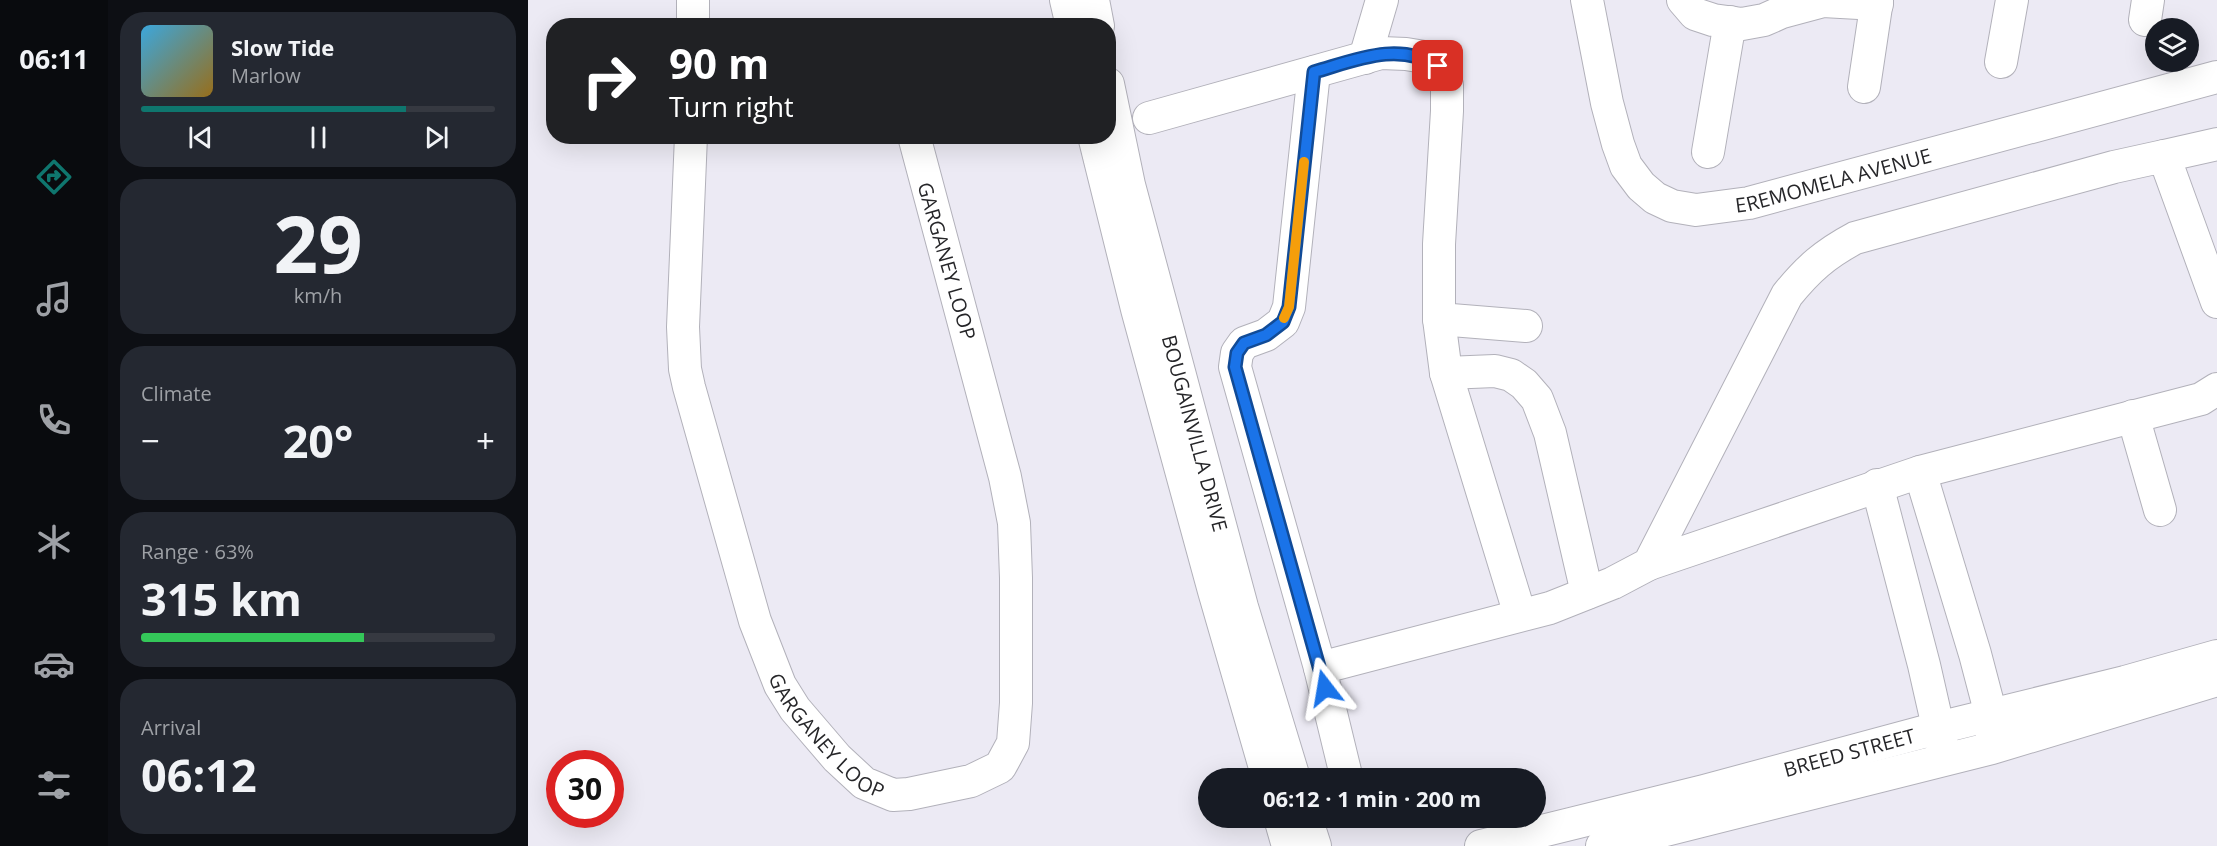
<!DOCTYPE html>
<html lang="en">
<head>
<meta charset="utf-8">
<style>
  :root { --surface:#171b24; --page:#242831; --text:#f1f3f6; --muted:#9ea1a6; --line:#363941; --accent:#0f766e }
  body { margin:0; font-family:"Open Sans",sans-serif; background:var(--page); color:var(--text); height:100vh; display:flex; flex-direction:column; font-size:22px; white-space:nowrap }
  * { box-sizing:border-box; margin:0 }
  p { font-size:20px; color:var(--muted) }
  .icon { flex:none; width:33px; height:33px; fill:none; stroke:currentColor; stroke-width:2; stroke-linecap:round; stroke-linejoin:round }
  .map { position:relative; flex:1; overflow:hidden }
  .drawer { display:flex; flex-direction:column; gap:12px; padding:12px; background:#0d0f14; width:420px }
  .drawer>* { flex:none }
  .guide { position:absolute; left:18px; top:18px; width:570px; height:126px; border-radius:24px; box-shadow:0 6px 24px #0002; background:#202124; color:#fff; overflow:hidden }
  .buttons { position:absolute; left:1617px; top:18px; display:grid; gap:12px }
  .buttons a { display:grid; place-items:center; width:54px; height:54px; border-radius:50%; background:var(--surface); box-shadow:0 6px 24px #0002; font-size:30px }
  .speed { position:absolute; left:18px; top:750px; display:flex; gap:12px; font-size:30px; font-weight:700; text-align:center }
  .speed>* { display:grid; place-content:center; width:78px; height:78px; border-radius:50%; background:var(--surface); box-shadow:0 6px 24px #0002; line-height:1 }
  .speed .limit { border:9px solid #d22; background:#fff; color:#111 }
  .pin { position:absolute; display:grid; place-items:center; width:51px; height:51px; color:#fff; margin:-26px; border-radius:12px; box-shadow:0 3px 9px #0006 }
  .me { position:absolute; width:66px; margin:-33px; rotate:346deg; stroke-linejoin:round; filter:drop-shadow(0 0 4px #0008) }
  .turn { display:flex; align-items:center; gap:21px; height:126px; padding:0 24px; font-size:27px }
  .turn .icon { width:78px; height:78px; stroke-width:2.5 }
  .turn b { display:block; font-size:42px; line-height:51px }
  .big { font-size:45px; font-weight:700; line-height:1.1 }
  .drawer .card { flex:1; display:flex; flex-direction:column; justify-content:center; gap:9px; min-width:0; padding:0 21px; border-radius:24px; background:var(--page) }
  .drawer .dial { align-items:center; gap:0 }
  .dial b { font-size:78px; line-height:1 }
  .song { display:flex; align-items:center; gap:18px }
  .cover { width:72px; height:72px; border-radius:9px; background:linear-gradient(135deg,hsl(200 70% 55%),hsl(40 70% 35%)) }
  .played { height:6px; border-radius:3px; background:linear-gradient(90deg,var(--accent) 75%,var(--line) 75%) }
  .keys { display:flex; justify-content:space-around; direction:ltr }
  .heat { display:flex; justify-content:space-between; align-items:center; font-size:33px; direction:ltr }
  .charge { height:9px; border-radius:4px; background:linear-gradient(90deg,#34c759 63%,var(--line) 0) }
  .trip { position:absolute; left:670px; top:768px; width:348px; height:60px; border-radius:30px; background:var(--surface); box-shadow:0 6px 24px #0002; font-weight:700; line-height:60px; text-align:center }
  main { display:flex; flex:1; min-height:0 }
  .tab-bar { display:flex; flex-direction:column; width:108px; justify-content:space-around; align-items:center; background:#090b0e; color:var(--muted) }
  .tab-bar .icon { width:42px; height:42px }
  .tab-bar .active { color:var(--accent) }
  .tab-bar b { font-size:27px; color:var(--text) }
  .map>svg:first-child { display:block }
  .lines { fill:none; stroke-linecap:round; stroke-linejoin:round }
  .street-casing { stroke:#b2b1ba; stroke-width:34 }
  .street { stroke:#fff; stroke-width:32 }
  .route-casing { stroke:#114b97; stroke-width:15 }
  .route { stroke:#1a73e8; stroke-width:10 }
  .slow { stroke:#f59e0b; stroke-width:10 }
  .labels { text-anchor:middle; dominant-baseline:central; stroke-width:4.5; stroke-linejoin:round; paint-order:stroke }
  .street-label { font-size:20px; fill:#262629; stroke:#fff }
</style>
</head>
<body>
<main>
<nav class="tab-bar">
<b>06:11</b>
<svg class="icon active" aria-label="directions" viewBox="0 0 24 24"><path d="M12 3l9 9-9 9-9-9zM9 14v-3h6M13 9l2 2-2 2"/></svg>
<svg class="icon" aria-label="music" viewBox="0 0 24 24"><path d="M9 18V5l10-2v13"/><circle cx="6" cy="18" r="3"/><circle cx="16" cy="16" r="3"/></svg>
<svg class="icon" aria-label="phone" viewBox="0 0 24 24"><path d="M5 4h4l2 5-3 2q2 4 5 5l2-3 5 2v4C11 20 4 13 5 4z"/></svg>
<svg class="icon" aria-label="climate" viewBox="0 0 24 24"><path d="M12 3v18M4 7l16 10M4 17L20 7"/></svg>
<svg class="icon" aria-label="car" viewBox="0 0 24 24"><path d="M5 17H2v-5l4-1 3-4h7l3 4 3 1v5h-3M9 17h6M6 11h13"/><circle cx="7" cy="17" r="2"/><circle cx="17" cy="17" r="2"/></svg>
<svg class="icon" aria-label="filters" viewBox="0 0 24 24"><path d="M4 7h16M4 17h16"/><circle cx="9" cy="7" r="2"/><circle cx="15" cy="17" r="2"/></svg>
</nav>
<section class="drawer">
<div class="card">
<div class="song"><i class="cover"></i><div><b>Slow Tide</b><p>Marlow</p></div></div>
<div class="played"></div>
<div class="keys"><svg class="icon" aria-label="previous" viewBox="0 0 24 24"><path d="M18 5L8 12l10 7zM5 5v14"/></svg><svg class="icon" aria-label="pause" viewBox="0 0 24 24"><path d="M8 5v14M16 5v14"/></svg><svg class="icon" aria-label="next" viewBox="0 0 24 24"><path d="M6 5l10 7-10 7zM19 5v14"/></svg></div>
</div>
<div class="card dial"><b>29</b><p>km/h</p></div>
<div class="card"><p>Climate</p>
<div class="heat"><a>−</a><b class="big">20°</b><a>+</a></div>
</div>
<div class="card"><p>Range · 63%</p><b class="big">315 km</b><div class="charge"></div></div>
<div class="card"><p>Arrival</p><b class="big">06:12</b></div>
</section>
<div class="map">
<svg width="1689" height="846" viewBox="0 0 1689 846">
  <rect width="100%" height="100%" fill="#eceaf4"/>
  <g class="lines">
    <g class="street-casing">
      <g id="street">
        <path d="M538,0L544,26"/>
        <path d="M565,0L570,26"/>
        <path id="s1" d="M1059,0L1079,103L1090,144L1098,166L1113,186L1127,198L1144,206L1168,210L1221,203L1689,77"/>
        <path d="M1155,0L1167,14L1185,20L1214,24L1236,20L1254,12L1295,1L1349,4"/>
        <path d="M1617,20L1620,0"/>
        <path d="M165,26V0"/>
        <path d="M837,58L854,0"/>
        <path d="M1473,62L1484,0"/>
        <path d="M786,72L761,307L755,322L738,335L716,343L709,353L707,367L792,668"/>
        <path id="s2" d="M580,84L601,185L714,607L766,778"/>
        <path d="M1336,87L1349,0"/>
        <path d="M621,118L853,53L878,54L896,57L910,67L919,85V111L911,244V319L918,373L992,615"/>
        <path id="s3" d="M163,136L155,327L157,369L161,387L227,621L252,685L267,709L309,758L336,783L365,795L381,794L443,781L472,767L485,743L488,703V578L486,523L477,477L386,136"/>
        <path d="M566,136L609,309L686,591L740,778"/>
        <path d="M1180,152L1202,22"/>
        <path d="M1636,156L1689,144"/>
        <path d="M911,319L998,326"/>
        <path d="M918,373L967,371L983,375L996,384L1009,399L1022,433L1059,593"/>
        <path d="M1605,416L1632,510"/>
        <path d="M1392,472L1447,654L1463,715L1464,737"/>
        <path d="M1349,485L1396,665L1415,749"/>
        <path d="M1121,564L1392,472L1673,399L1689,389"/>
        <path d="M817,771L792,668L1022,608L1085,583L1121,564L1259,295C1280,269 1297,254 1327,238L1586,167L1636,156L1689,302"/>
        <path d="M752,818L760,846"/>
        <path d="M778,818L787,846"/>
        <path id="s4" d="M953,846L1176,791L1410,728L1597,682L1689,656"/>
        <path d="M1074,846L1464,748L1689,680"/>
      </g>
    </g>
    <use href="#street" class="street"/>
  </g>
  <g class="lines">
    <g class="route-casing">
      <path id="route" d="M797,688L707,367L709,353L716,343L738,335L755,322L761,307L786,72C828,60 870,41 910,66"/>
    </g>
    <use href="#route" class="route"/>
    <path class="slow" d="M756,318L761,307L776,162"/>
  </g>
  <g class="labels">
    <g class="street-label">
      <text stroke="none"><textPath href="#s1" startOffset="398">EREMOMELA AVENUE</textPath></text>
      <text transform="translate(419 261) rotate(74)">GARGANEY LOOP</text>
      <text stroke="none"><textPath href="#s2" startOffset="360">BOUGAINVILLA DRIVE</textPath></text>
      <text stroke="none"><textPath href="#s3" startOffset="633">GARGANEY LOOP</textPath></text>
      <text stroke="none"><textPath href="#s4" startOffset="380">BREED STREET</textPath></text>
    </g>
  </g>
</svg>
<div class="buttons">
<a><svg class="icon" aria-label="layers" viewBox="0 0 24 24"><path d="M12 4l9 5-9 5-9-5zM3 14l9 5 9-5"/></svg></a>
</div>
<div class="speed"><div class="limit">30</div></div>
<div class="pin" style="left:910px;top:66px;background:#d93025"><svg class="icon" aria-label="arrive" viewBox="0 0 24 24"><path d="M6 21V4h12l-3 4 3 4H6"/></svg></div>
<svg class="me" style="left:797px;top:688px" viewBox="-20 -20 40 40"><path d="M0-17L14 15 0 8-14 15z" fill="#1a73e8" stroke="#fff" stroke-width="4"/></svg>
<div class="trip">06:12 · 1 min · 200 m</div>
<div class="guide">
<div class="turn"><svg class="icon" aria-label="right" viewBox="0 0 24 24"><path d="M7 20v-9h11M14 6l5 5-5 5"/></svg><div><b>90 m</b>Turn right</div></div>
</div>
</div>
</main>
</body>
</html>
